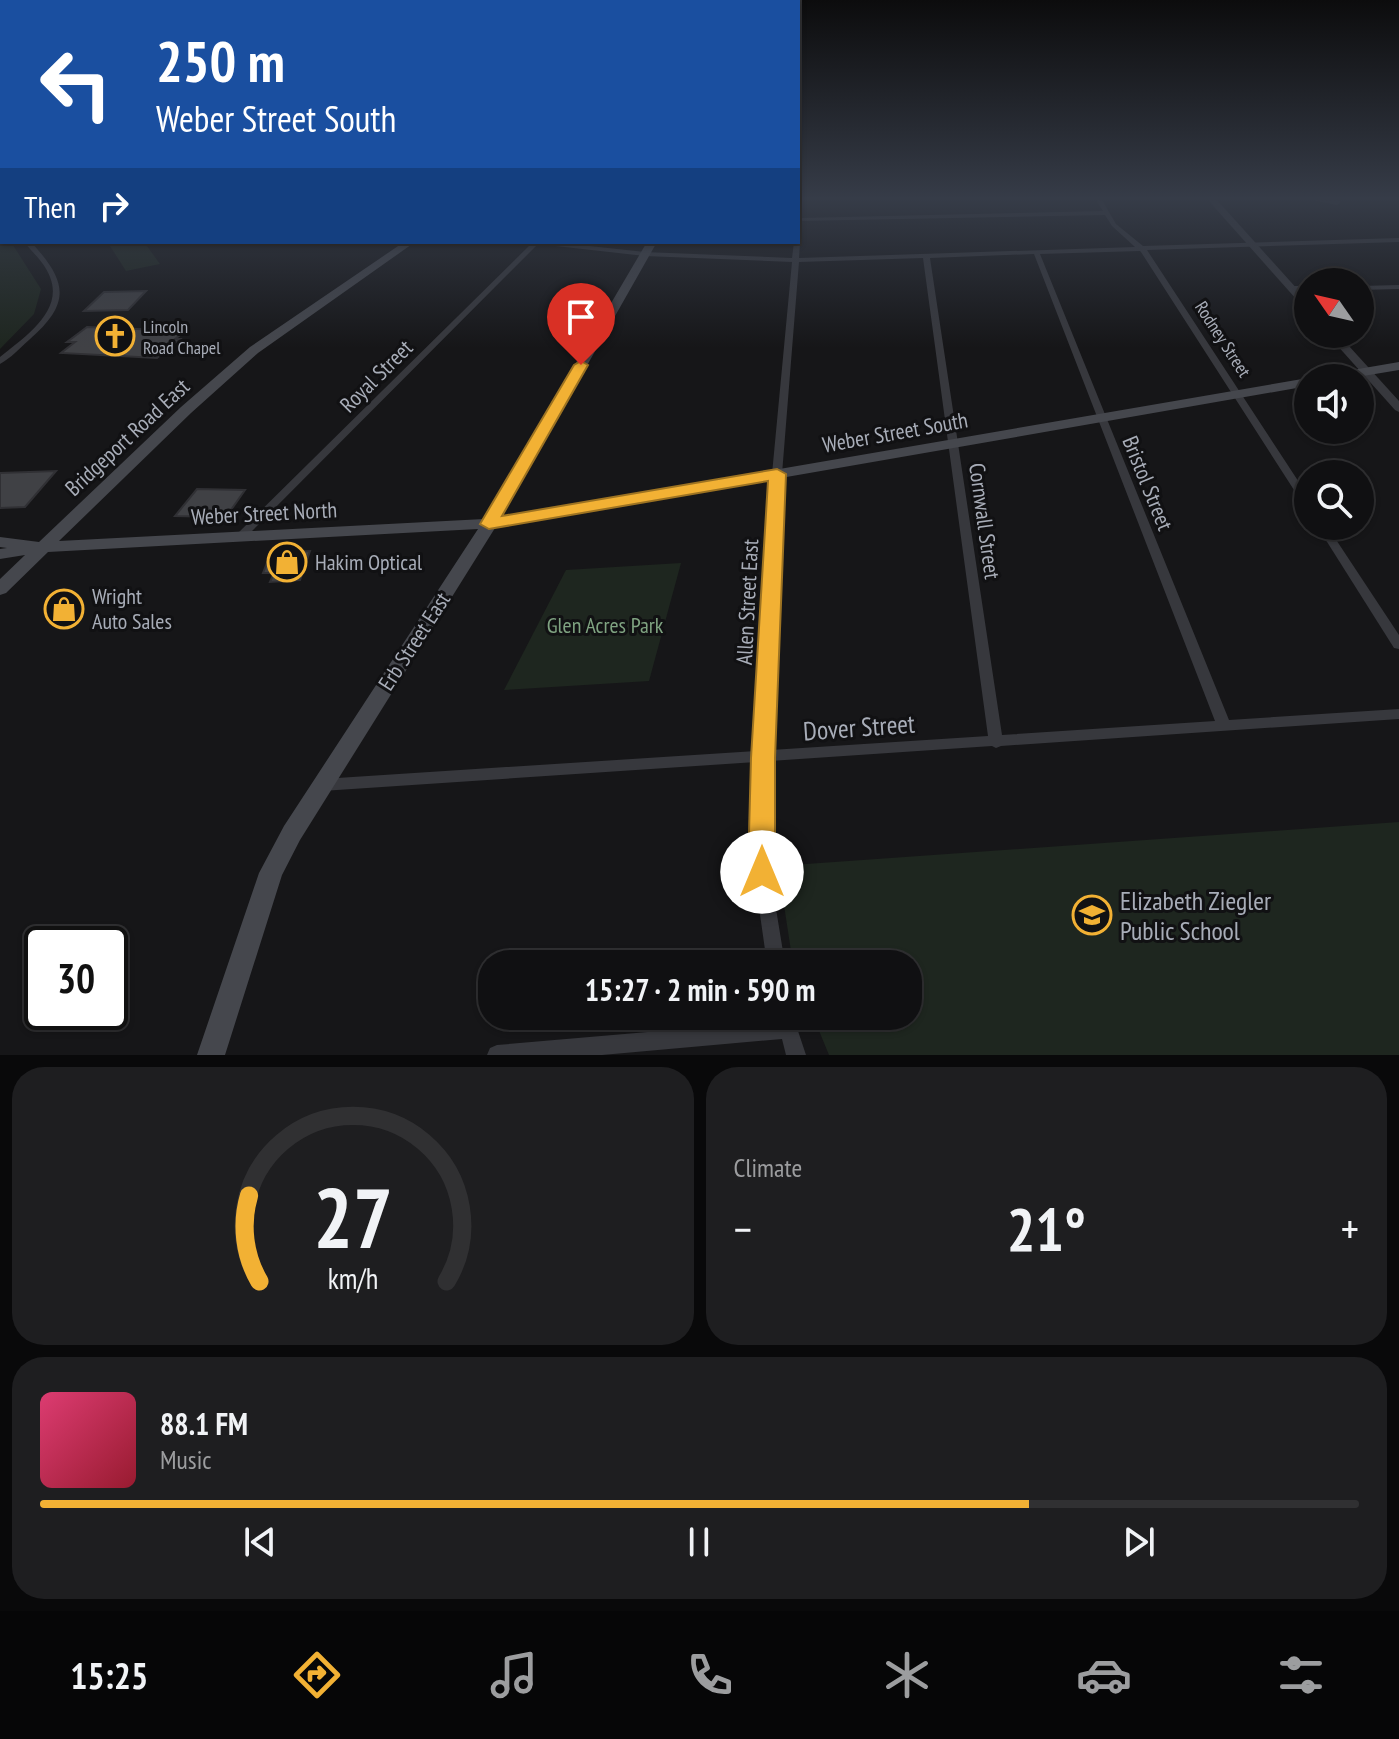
<!DOCTYPE html>
<html lang="en">
<head>
<meta charset="utf-8">
<style>
  :root { --surface:#101012; --page:#1e1e20; --text:#f1f3f6; --muted:#9c9d9f; --line:#303032; --accent:#f2b134 }
  body { margin:0; font-family:"PT Sans Narrow",sans-serif; background:var(--page); color:var(--text); height:100vh; display:flex; flex-direction:column; font-size:30px; white-space:nowrap }
  * { box-sizing:border-box; margin:0 }
  p { font-size:26px; color:var(--muted) }
  .icon { flex:none; width:44px; height:44px; fill:none; stroke:currentColor; stroke-width:2; stroke-linecap:round; stroke-linejoin:round }
  .map { position:relative; height:1055px; overflow:hidden }
  .side { display:flex; flex-direction:column; gap:12px; padding:12px; background:#09090a; flex:1 }
  .side>* { flex:none }
  .banner { position:absolute; left:0px; top:0px; width:800px; height:244px; box-shadow:0 2px 6px #0004,0 0 0 2px var(--line); background:#1a4fa0; color:#fff; overflow:hidden }
  .needle { width:52px; rotate:304deg }
  .fabs { position:absolute; left:1294px; top:268px; display:grid; gap:16px }
  .fabs a { display:grid; place-items:center; width:80px; height:80px; border-radius:50%; background:var(--surface); box-shadow:0 2px 6px #0004,0 0 0 2px var(--line); font-size:40px }
  .speed { position:absolute; left:24px; top:926px; display:flex; gap:16px; font-size:40px; font-weight:700; text-align:center }
  .speed>* { display:grid; place-content:center; width:104px; height:104px; border-radius:50%; background:var(--surface); box-shadow:0 2px 6px #0004,0 0 0 2px var(--line); line-height:1 }
  .speed .limit { border:4px solid #111; border-radius:12px; background:#fff; color:#111 }
  .pin { position:absolute; display:grid; place-items:center; width:68px; height:68px; color:#fff; margin:-82px -34px; border-radius:50% 50% 50% 0; rotate:-45deg; box-shadow:0 0 8px #0007 }
  .pin .icon { rotate:45deg }
  .me { position:absolute; width:88px; margin:-44px; rotate:0deg; stroke-linejoin:round; filter:drop-shadow(0 0 6px #0008) }
  .turn { display:flex; align-items:center; gap:28px; height:168px; padding:0 24px; font-size:36px }
  .turn .icon { width:104px; height:104px; stroke-width:2.5 }
  .turn b { display:block; font-size:56px; line-height:68px }
  .then { display:flex; align-items:center; height:76px; padding:0 24px; background:#0003; gap:16px; font-size:30px }
  .big { font-size:60px; font-weight:700; line-height:1.1 }
  .side .widget { flex:1; display:flex; flex-direction:column; justify-content:center; gap:12px; min-width:0; padding:0 28px; border-radius:32px; background:var(--page) }
  .side .dial { align-items:center; gap:0 }
  .dial svg { height:208px; overflow:visible; fill:none; stroke:var(--line); stroke-width:7; stroke-linecap:round; text-anchor:middle }
  .dial text { fill:var(--text); stroke:none }
  .song { display:flex; align-items:center; gap:24px }
  .cover { width:96px; height:96px; border-radius:12px; background:linear-gradient(135deg,hsl(340 70% 55%),hsl(350 70% 35%)) }
  .played { height:8px; border-radius:4px; background:linear-gradient(90deg,var(--accent) 75%,var(--line) 75%) }
  .keys { display:flex; justify-content:space-around; direction:ltr }
  .heat { display:flex; justify-content:space-between; align-items:center; font-size:44px; direction:ltr }
  .side .tiles { flex:1; display:grid; gap:12px; grid-template-columns:1fr 1fr }
  .widget:last-child { grid-column:span 2 }
  .trip { position:absolute; left:478px; top:950px; width:444px; height:80px; border-radius:32px; background:var(--surface); box-shadow:0 2px 6px #0004,0 0 0 2px var(--line); font-weight:700; line-height:80px; text-align:center }
  .tab-bar { display:flex; height:128px; justify-content:space-around; align-items:center; background:#060607; color:var(--muted) }
  .tab-bar .icon { width:56px; height:56px }
  .tab-bar .current { color:var(--accent) }
  .tab-bar b { font-size:36px; color:var(--text) }
  .map>svg:first-child { display:block }
  .green { fill:#1e261f }
  .building { fill:#404145; stroke:#303034; stroke-width:2 }
  .lines { fill:none; stroke-linecap:round; stroke-linejoin:round }
  .minor { fill:#37383d; fill-rule:evenodd }
  .tertiary { fill:#37383d; fill-rule:evenodd }
  .secondary { fill:#45474d; fill-rule:evenodd }
  .route { fill:#f2b134; stroke:#9d7322; stroke-width:2 }
  .labels { text-anchor:middle; dominant-baseline:central; stroke-width:6; stroke-linejoin:round; paint-order:stroke }
  .far-poi-label { font-size:18px; fill:#a8adb8; stroke:#111113; text-anchor:start }
  .far-street-label { font-size:18px; fill:#a8adb8; stroke:#111113 }
  .street-label { font-size:22px; fill:#a8adb8; stroke:#111113 }
  .poi-label { font-size:22px; fill:#a8adb8; stroke:#111113; text-anchor:start }
  .park-label { font-size:22px; fill:#7fa381; stroke:#111113 }
  .near-street-label { font-size:26px; fill:#a8adb8; stroke:#111113 }
  .near-poi-label { font-size:26px; fill:#a8adb8; stroke:#111113; text-anchor:start }
</style>
</head>
<body>
<div class="map">
<svg width="1399" height="1055" viewBox="0 0 1399 1055">
  <rect width="100%" height="100%" fill="#161618"/>
  <g class="green">
    <path d="M0,235L2,242H11L41,289L34,314L0,349Z"/>
    <path d="M131,242H144L160,264L126,271L110,246Z"/>
    <path d="M681,563L649,681L504,690L566,570Z"/>
    <path d="M1399,822V1055H829L813,1016H908V964H793L778,866Z"/>
  </g>
  <g class="building">
    <path d="M146,291L128,310L84,311L104,292Z"/>
    <path d="M87,327L162,330L184,332L175,339H180L157,358L61,353L75,342H67Z"/>
    <path d="M56,471L25,507L0,508V473Z"/>
    <path d="M197,489L245,490L226,517L175,516Z"/>
    <path d="M310,551L300,580L270,582L274,573H263L271,553Z"/>
  </g>
  <g class="lines">
    <g class="minor">
      <path d="M1096,200H1102L1116,224L1143,246L1399,238V242L1147,250L1308,496V507L1303,504L1141,252L1140,251L1040,254L1229,720L1399,709V719L1001,746L996,748L992,746L770,761V872L785,964H767L754,872L756,762L322,791L317,789L315,785L317,781L322,779L756,751L772,474L792,262L645,256L538,244L245,538L241,539L235,536L532,243L531,242H552L645,252L792,258L794,242H798V240L800,242L799,258L1135,247L1112,226L1105,215L798,221V219L800,218L1103,211ZM1034,254L1215,721L1002,735L930,258ZM923,258L988,736L771,750L782,474L799,262Z"/>
      <path d="M1312,200H1340V203L1337,205Z"/>
      <path d="M0,208L2,209V215L0,214Z"/>
      <path d="M24,242H31C67,281 72,303 29,340C20,348 11,358 0,364V357C23,338 64,312 50,277C45,263 33,253 24,242Z"/>
      <path d="M1399,285V289L1360,290V286Z"/>
      <rect x="1288" y="286" width="20" height="4"/>
      <path d="M1317,526H1327L1399,635V649L1394,648Z"/>
      <path d="M775,1016H793L806,1055H786L782,1039L602,1055H487L490,1048L497,1045L776,1021Z"/>
    </g>
    <g class="tertiary">
      <path d="M1208,200H1217L1308,301V310L1305,309Z"/>
      <path d="M1327,334H1338L1399,401V412L1395,410Z"/>
    </g>
    <g class="secondary">
      <path d="M404,242H415L258,353L191,413L59,541L484,519L647,242H657L501,517L1308,378V386L495,528L300,840L282,875L225,1055H197L259,873L284,826L478,529L48,552L6,593L0,595V579L25,555L0,559V549L7,548L0,547V537L39,542L181,407L250,347Z"/>
      <path d="M1399,362V370L1351,378H1323L1329,374Z"/>
    </g>
  </g>
  <linearGradient id="sky" x2="0" y2="1"><stop stop-color="#0c0c0d"/><stop offset="0.57" stop-color="#363c48"/><stop offset="1" stop-color="#363c48" stop-opacity="0"/></linearGradient>
  <rect width="1399" height="348" fill="url(#sky)"/>
  <path class="route" d="M581,361L588,365L502,516L777,469L786,474L775,758V872L771,881L762,884L752,881L748,872L751,758L768,481L489,529L480,524L574,365Z"/>
  <defs>
    <g id="church-ring" transform="scale(2)"><circle r="9.5" fill="#111113" stroke="#f2b134" stroke-width="1.5"/><path d="M-1.2-6h2.4v3.5h3.3v2.4h-3.3V6h-2.4V-.1h-3.3v-2.4h3.3Z" fill="#f2b134"/></g>
    <g id="shop-ring" transform="scale(2)"><circle r="9.5" fill="#111113" stroke="#f2b134" stroke-width="1.5"/><path d="M-5-2.5h2.3a2.7 3.5 0 0 1 5.4 0H5L5.5 6h-11ZM-1.5-2.5h3a1.5 2.3 0 0 0-3 0Z" fill="#f2b134"/></g>
    <g id="school-ring" transform="scale(2)"><circle r="9.5" fill="#111113" stroke="#f2b134" stroke-width="1.5"/><path d="M0-5L7-2L0 1L-7-2ZM-4 1L0 2.5L4 1V4Q0 6-4 4Z" fill="#f2b134"/></g>
  </defs>
  <g fill-rule="evenodd">
    <use href="#church-ring" x="115" y="336"/>
    <use href="#shop-ring" x="287" y="562"/>
    <use href="#shop-ring" x="64" y="609"/>
    <use href="#school-ring" x="1092" y="915"/>
  </g>
  <g class="labels">
    <g class="far-poi-label">
      <text x="143" y="326">Lincoln<tspan x="143" dy="21">Road Chapel</tspan></text>
    </g>
    <g class="far-street-label">
      <text transform="translate(1223 339) rotate(57)">Rodney Street</text>
    </g>
    <g class="street-label">
      <text transform="translate(376 376) rotate(-45)">Royal Street</text>
      <text transform="translate(895 432) rotate(-10)">Weber Street South</text>
      <text transform="translate(127 437) rotate(-43)">Bridgeport Road East</text>
      <text transform="translate(1148 483) rotate(68)">Bristol Street</text>
      <text transform="translate(264 513) rotate(-3)">Weber Street North</text>
      <text transform="translate(985 521) rotate(82)">Cornwall Street</text>
      <text transform="translate(747 602) rotate(-87)">Allen Street East</text>
      <text transform="translate(414 641) rotate(-57)">Erb Street East</text>
    </g>
    <g class="poi-label">
      <text x="315" y="562">Hakim Optical</text>
      <text x="92" y="596">Wright<tspan x="92" dy="25">Auto Sales</tspan></text>
    </g>
    <g class="park-label">
      <text x="605" y="625">Glen Acres Park</text>
    </g>
    <g class="near-street-label">
      <text transform="translate(859 727) rotate(-4)">Dover Street</text>
    </g>
    <g class="near-poi-label">
      <text x="1120" y="900">Elizabeth Ziegler<tspan x="1120" dy="30">Public School</tspan></text>
    </g>
  </g>
</svg>
<div class="fabs">
<a><svg class="needle" viewBox="-14 -14 28 28"><path d="M0-13l5 13h-10z" fill="#e53935"/><path d="M0 13l5-13h-10z" fill="#9c9d9f"/></svg></a>
<a><svg class="icon" aria-label="sound" viewBox="0 0 24 24"><path d="M4 9h4l5-4v14l-5-4H4zM17 9q2 3 0 6"/></svg></a>
<a><svg class="icon" aria-label="search" viewBox="0 0 24 24"><circle cx="10" cy="10" r="6"/><path d="M15 15l6 6"/></svg></a>
</div>
<div class="speed"><div class="limit">30</div></div>
<div class="pin" style="left:581px;top:365px;background:#d93025"><svg class="icon" aria-label="arrive" viewBox="0 0 24 24"><path d="M6 21V4h12l-3 4 3 4H6"/></svg></div>
<svg class="me" style="left:762px;top:872px" viewBox="-20 -20 40 40"><circle r="19" fill="#fff"/><path d="M0-13L10 11 0 6-10 11z" fill="#f2b134"/></svg>
<div class="trip">15:27 · 2 min · 590 m</div>
<div class="banner">
<div class="turn"><svg class="icon" aria-label="left" viewBox="0 0 24 24"><path d="M17 20v-9H6M10 6l-5 5 5 5"/></svg><div><b>250 m</b>Weber Street South</div></div>
<div class="then">Then<svg class="icon" aria-label="right" viewBox="0 0 24 24"><path d="M7 20v-9h11M14 6l5 5-5 5"/></svg></div>
</div>
</div>
<section class="side">
<div class="tiles">
<div class="widget dial"><svg viewBox="0 0 100 80">
<path d="M14 69A42 42 0 1 1 86 69"/>
<path d="M14 69A42 42 0 0 1 10 36" stroke="#f2b134"/>
<text x="50" y="56" font-size="32" font-weight="700">27</text>
<text x="50" y="72" font-size="11">km/h</text>
</svg></div>
<div class="widget"><p>Climate</p>
<div class="heat"><a>−</a><b class="big">21°</b><a>+</a></div>
</div>
<div class="widget">
<div class="song"><i class="cover"></i><div><b>88.1 FM</b><p>Music</p></div></div>
<div class="played"></div>
<div class="keys"><svg class="icon" aria-label="previous" viewBox="0 0 24 24"><path d="M18 5L8 12l10 7zM5 5v14"/></svg><svg class="icon" aria-label="pause" viewBox="0 0 24 24"><path d="M8 5v14M16 5v14"/></svg><svg class="icon" aria-label="next" viewBox="0 0 24 24"><path d="M6 5l10 7-10 7zM19 5v14"/></svg></div>
</div>
</div>
</section>
<nav class="tab-bar">
<b>15:25</b>
<svg class="icon current" aria-label="directions" viewBox="0 0 24 24"><path d="M12 3l9 9-9 9-9-9zM9 14v-3h6M13 9l2 2-2 2"/></svg>
<svg class="icon" aria-label="music" viewBox="0 0 24 24"><path d="M9 18V5l10-2v13"/><circle cx="6" cy="18" r="3"/><circle cx="16" cy="16" r="3"/></svg>
<svg class="icon" aria-label="phone" viewBox="0 0 24 24"><path d="M5 4h4l2 5-3 2q2 4 5 5l2-3 5 2v4C11 20 4 13 5 4z"/></svg>
<svg class="icon" aria-label="climate" viewBox="0 0 24 24"><path d="M12 3v18M4 7l16 10M4 17L20 7"/></svg>
<svg class="icon" aria-label="car" viewBox="0 0 24 24"><path d="M5 17H2v-5l4-1 3-4h7l3 4 3 1v5h-3M9 17h6M6 11h13"/><circle cx="7" cy="17" r="2"/><circle cx="17" cy="17" r="2"/></svg>
<svg class="icon" aria-label="filters" viewBox="0 0 24 24"><path d="M4 7h16M4 17h16"/><circle cx="9" cy="7" r="2"/><circle cx="15" cy="17" r="2"/></svg>
</nav>
</body>
</html>
